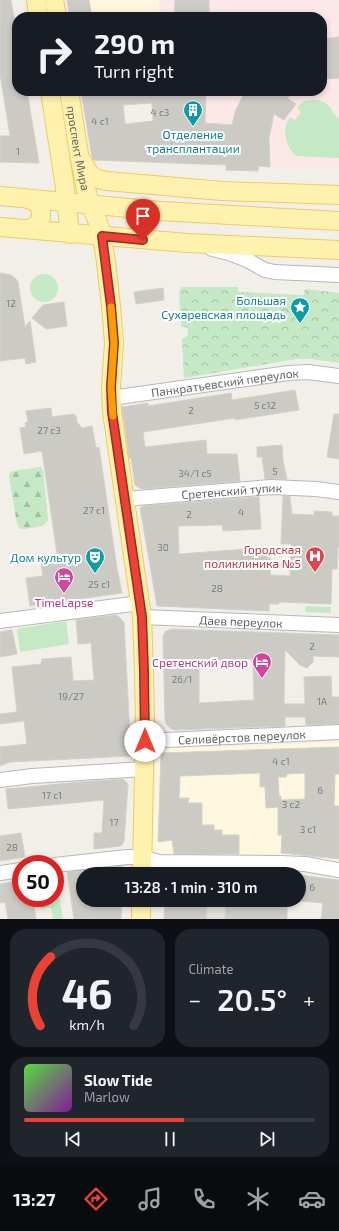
<!DOCTYPE html>
<html lang="en">
<head>
<meta charset="utf-8">
<style>
  :root { --surface:#171b24; --page:#20242c; --text:#f1f3f6; --muted:#9ea1a6; --line:#363941; --accent:#ea4335 }
  body { margin:0; font-family:"Exo 2",sans-serif; background:var(--page); color:var(--text); height:100vh; display:flex; flex-direction:column; font-size:15px; white-space:nowrap }
  * { box-sizing:border-box; margin:0 }
  p { font-size:13px; color:var(--muted) }
  .icon { flex:none; width:22px; height:22px; fill:none; stroke:currentColor; stroke-width:2; stroke-linecap:round; stroke-linejoin:round }
  .map { position:relative; height:919px; overflow:hidden }
  .sheet { display:flex; flex-direction:column; gap:10px; padding:10px; background:#0d0f14; flex:1 }
  .sheet>* { flex:none }
  .guide { position:absolute; left:12px; top:12px; width:315px; height:84px; border-radius:16px; box-shadow:0 2px 6px #0003; background:#171b24; color:var(--text); overflow:hidden }
  .speed { position:absolute; left:12px; top:855px; display:flex; gap:8px; font-size:20px; font-weight:700; text-align:center }
  .speed>* { display:grid; place-content:center; width:52px; height:52px; border-radius:50%; background:var(--surface); box-shadow:0 2px 6px #0003; line-height:1 }
  .speed .limit { border:6px solid #d22; background:#fff; color:#111 }
  .pin { position:absolute; display:grid; place-items:center; width:34px; height:34px; color:#fff; margin:-41px -17px; border-radius:50% 50% 50% 0; rotate:-45deg; box-shadow:0 0 4px #0007 }
  .pin .icon { rotate:45deg }
  .me { position:absolute; width:44px; margin:-22px; rotate:0deg; stroke-linejoin:round; filter:drop-shadow(0 0 3px #0008) }
  .turn { display:flex; align-items:center; gap:14px; height:84px; padding:0 16px; font-size:18px }
  .turn .icon { width:52px; height:52px; stroke-width:2.5 }
  .turn b { display:block; font-size:28px; line-height:34px }
  .big { font-size:30px; font-weight:600; line-height:1.1 }
  .sheet .tile { flex:1; display:flex; flex-direction:column; justify-content:center; gap:6px; min-width:0; padding:0 14px; border-radius:16px; background:var(--page) }
  .sheet .dial { align-items:center; gap:0 }
  .dial svg { height:104px; overflow:visible; fill:none; stroke:var(--line); stroke-width:7; stroke-linecap:round; text-anchor:middle }
  .dial text { fill:var(--text); stroke:none }
  .song { display:flex; align-items:center; gap:12px }
  .cover { width:48px; height:48px; border-radius:6px; background:linear-gradient(135deg,hsl(110 70% 55%),hsl(290 70% 35%)) }
  .played { height:4px; border-radius:2px; background:linear-gradient(90deg,var(--accent) 55%,var(--line) 55%) }
  .keys { display:flex; justify-content:space-around; direction:ltr }
  .heat { display:flex; justify-content:space-between; align-items:center; font-size:22px; direction:ltr }
  .sheet .tiles { flex:1; display:grid; gap:10px; grid-template-columns:1fr 1fr }
  .tile:last-child { grid-column:span 2 }
  .trip { position:absolute; left:76px; top:867px; width:230px; height:40px; border-radius:20px; background:var(--surface); box-shadow:0 2px 6px #0003; font-weight:600; line-height:40px; text-align:center }
  .menu { display:flex; height:64px; justify-content:space-around; align-items:center; background:#090b0e; color:var(--muted) }
  .menu .icon { width:28px; height:28px }
  .menu .selected { color:var(--accent) }
  .menu b { font-size:18px; color:var(--text) }
  .map>svg:first-child { display:block }
  .commercial { fill:#fef7e0 }
  .education { fill:#e1ded6 }
  .medical { fill:#fce8e6 }
  .grass { fill:#c5e8c5 }
  .forest { fill:url(#forest-firs) }
  .park { fill:url(#park-crowns) }
  .building { fill:#cccac5; stroke:#d6d1c6; fill-rule:evenodd }
  .lines { fill:none; stroke-linecap:round; stroke-linejoin:round }
  .minor-casing { stroke:#b5b8bc; stroke-width:16 }
  .major-casing { stroke:#f2c960; stroke-width:20 }
  .minor { stroke:#fff; stroke-width:14 }
  .major { stroke:#fff2af; stroke-width:18 }
  .route-casing { stroke:#982c22; stroke-width:10 }
  .route { stroke:#ea4335; stroke-width:7 }
  .slow { stroke:#f59e0b; stroke-width:7 }
  .labels { text-anchor:middle; dominant-baseline:central; stroke-width:4; stroke-linejoin:round; paint-order:stroke }
  .number-label { font-size:10px; fill:#7a7d7f }
  .culture-label { font-size:12px; fill:#0d838f; stroke:#fff; text-anchor:end }
  .street-label { font-size:12px; fill:#5f6368; stroke:#fff }
  .health-label { font-size:12px; fill:#be3a42; stroke:#fff; text-anchor:end }
  .hotel-label { font-size:12px; fill:#b23c85; stroke:#fff }
</style>
</head>
<body>
<div class="map">
<svg width="339" height="919" viewBox="0 0 339 919">
  <defs>
    <pattern id="forest-firs" width="22" height="20" patternUnits="userSpaceOnUse"><rect width="22" height="20" fill="#c5e8c5"/><path d="M5 1l3.5 6h-7zM16 11l3.5 6h-7z" fill="#a3c0a4"/></pattern>
    <pattern id="park-crowns" width="20" height="18" patternUnits="userSpaceOnUse"><rect width="20" height="18" fill="#c5e8c5"/><path d="M2 6a3 3 0 1 1 6 0M12 15a3 3 0 1 1 6 0" fill="none" stroke="#a3c0a4"/></pattern>
  </defs>
  <rect width="100%" height="100%" fill="#f1efe8"/>
  <g class="commercial">
    <path d="M67,0H159L160,17H70Z"/>
    <path d="M339,742V863L306,859H162L152,853L156,750L159,746L166,745L176,748Z"/>
  </g>
  <path class="education" d="M165,900H287V919H164Z"/>
  <path class="medical" d="M159,0H339V168L259,166L258,171L226,170L225,165L171,163L166,91H322V17H160Z"/>
  <g class="grass">
    <path d="M317,100C332,103 329,110 339,119V158L296,156C286,147 281,128 290,117L295,120L301,112L297,108C302,100 308,100 317,100Z"/>
    <circle cx="44" cy="288" r="14"/>
    <path d="M306,606L331,607V613L305,612Z"/>
    <path d="M66,621L69,644L20,652L17,629Z"/>
    <path d="M56,874L63,919H53L51,907L41,909L40,907L35,908L34,898H55V875Z"/>
  </g>
  <path class="forest" d="M39,467H41L43,471L48,520L43,526L25,529H20L17,524L9,476L10,472L14,471Z"/>
  <path class="park" d="M182,287H238L239,292L304,295L305,289L339,293V363L312,359H296L184,378L182,339L186,337L188,334V328L181,326L179,291Z"/>
  <g class="building">
    <path d="M0,0H11L17,33V91H27L39,163L0,162V136H10L0,74Z"/>
    <path d="M67,0H89L92,17H70Z"/>
    <path d="M175,0H209V17H174Z"/>
    <path d="M339,37V78L322,79V39Z"/>
    <path d="M81,91H206L205,123L232,125L235,112L245,91H297L287,98L296,104L284,120L274,114L269,138L270,167L259,166L258,171L226,170V165L93,160L92,157ZM152,103L153,121L125,124L123,105Z"/>
    <path d="M0,273L11,275L16,279L18,282L25,327L30,321L36,362L26,364L25,358L0,361Z"/>
    <path d="M163,288L164,300L136,304L134,292Z"/>
    <path d="M64,302L67,326L46,329L32,318L43,305Z"/>
    <path d="M295,390L299,410L235,420V418L143,432L145,447L206,440L207,454H237L240,481L142,489L135,485L131,458H129L122,407L148,403V406L231,393L232,400Z"/>
    <path d="M51,408L52,417L73,414L76,416L77,422L82,428L92,426L96,448L99,447L117,568L122,593L30,606L26,578L43,576L40,557L57,554L42,451L24,454L20,428L26,427L25,423L28,422L26,411Z"/>
    <path d="M334,414H339V459L327,457Z"/>
    <path d="M282,445L283,461L287,479H265L262,457H257V447Z"/>
    <path d="M283,496H290L292,514L314,515V511L332,512V516H339V547H338L337,569H332L331,604L279,602V604H269V611L157,606L140,508L143,506L259,497L261,529L223,531L222,525L178,526L179,554L261,548V551L266,553L271,558L270,575L290,576L291,544H281Z"/>
    <path d="M117,615L124,622L131,756L10,762L0,766V747L27,744L24,721L0,724V714L17,712L12,667L41,664L42,659L71,657L73,681L94,680L91,643L78,644L76,620Z"/>
    <path d="M172,629L339,635V657L313,656V662L307,668L300,665L285,650L284,704H305L304,677L331,676L332,697H339V724L306,725L305,717H285V726L176,730L171,729L167,725L165,721L163,638L164,634L166,631ZM253,659L254,700L199,703V660Z"/>
    <path d="M12,630L17,654L0,657V632Z"/>
    <path d="M339,747V774H335L334,806H339V859L281,853L282,835H278V807L266,808L265,787H260V773L180,776L179,798H189L188,803H202V825H214V830H222V835H239V854H174L172,840L158,842L161,753ZM305,773V799L281,800V796H279L278,777H286L287,774Z"/>
    <path d="M123,779L128,784L124,842L121,846L94,849V833H102L104,800L8,809L6,789L80,782Z"/>
    <path d="M21,833L25,857L0,861V836Z"/>
    <path d="M121,866L123,867L122,874H84V870Z"/>
    <path d="M83,870V900H122L121,919H74L67,872Z"/>
    <path d="M299,875L339,880V919H321L323,903L299,901Z"/>
    <path d="M21,880V898H33L36,919H8L5,902L0,903V884Z"/>
    <path d="M165,900H207L206,919H164Z"/>
    <path d="M226,900H287V919H225Z"/>
  </g>
  <g class="lines">
    <g class="minor-casing">
      <g id="minor">
        <path d="M157,241C137,236 139,213 160,211"/>
        <path d="M212,249L229,253L247,260L265,270L275,272L339,275"/>
        <path id="s1" d="M111,398L289,373L308,372L339,376"/>
        <path id="s2" d="M125,499L271,487L316,489L339,492"/>
        <path id="s3" d="M142,617L339,625"/>
        <path d="M0,621L140,603"/>
        <path id="s4" d="M145,741L339,732"/>
        <path d="M0,780L32,776L144,769"/>
        <path d="M55,865L127,857H142L159,862L279,863L305,864L339,870"/>
        <path d="M0,873L21,870"/>
      </g>
    </g>
    <g class="major-casing">
      <g id="major">
        <path d="M36,0L38,17"/>
        <path d="M54,0L57,17"/>
        <path d="M50,91L64,181L70,234"/>
        <path id="s5" d="M69,91L79,154L86,189L90,204L98,222L102,236L106,262L111,306L114,343L111,387L112,412L142,617L144,671L145,722L142,874"/>
        <path d="M82,161C89,174 92,179 107,181L222,191L339,195"/>
        <path d="M0,196L160,211L339,221"/>
        <path d="M0,227L188,243L339,250"/>
        <path d="M25,229H30L39,223C44,212 40,202 28,199"/>
        <path d="M141,919V900"/>
      </g>
    </g>
    <use href="#minor" class="minor"/>
    <use href="#major" class="major"/>
  </g>
  <g class="lines">
    <g class="route-casing">
      <path id="route" d="M143,240L102,236L111,306L114,343L111,387L112,412L142,617L144,671L145,741"/>
    </g>
    <use href="#route" class="route"/>
    <path class="slow" d="M111,307L114,343L111,387L113,416"/>
  </g>
  <defs>
    <g id="building-pin" transform="scale(1)"><path d="M0 17L-7.5 6A9.5 9.5 0 1 1 7.5 6Z" fill="#0f9aa8" stroke="#fff"/><path d="M-4-6H4V6H1V3H-1V6H-4ZM-2.5-4.3h1.7v1.8h-1.7ZM.8-4.3h1.7v1.8H.8ZM-2.5-1h1.7V.8h-1.7ZM.8-1h1.7V.8H.8Z" fill="#fff"/></g>
    <g id="sight-pin" transform="scale(1)"><path d="M0 17L-7.5 6A9.5 9.5 0 1 1 7.5 6Z" fill="#0f9aa8" stroke="#fff"/><path d="M0-6L1.8-2.2L6-1.7L2.9 1.2L3.7 5.4L0 3.3L-3.7 5.4L-2.9 1.2L-6-1.7L-1.8-2.2Z" fill="#fff"/></g>
    <g id="hospital-pin" transform="scale(1)"><path d="M0 17L-7.5 6A9.5 9.5 0 1 1 7.5 6Z" fill="#e0444e" stroke="#fff"/><path d="M-5-5h3v3.5h4V-5h3V5h-3V1.5h-4V5h-3Z" fill="#fff"/></g>
    <g id="theatre-pin" transform="scale(1)"><path d="M0 17L-7.5 6A9.5 9.5 0 1 1 7.5 6Z" fill="#0f9aa8" stroke="#fff"/><path d="M-5-5.5Q0-4 5-5.5V0Q5 5 0 6Q-5 5-5 0ZM-3.3-2.5H-1v1.5H-3.3ZM1-2.5H3.3v1.5H1ZM-2.8 1Q0 5.5 2.8 1Z" fill="#fff"/></g>
    <g id="hotel-pin" transform="scale(1)"><path d="M0 17L-7.5 6A9.5 9.5 0 1 1 7.5 6Z" fill="#d1479c" stroke="#fff"/><path d="M-6-4.5h1.5V1H6V5H4.5V3h-9V5H-6ZM-4 0a1.8 1.8 0 1 1 3.6 0ZM.5 0V-2.5h3Q6-2.5 6 0Z" fill="#fff"/></g>
  </defs>
  <g fill-rule="evenodd">
    <use href="#building-pin" x="193" y="110"/>
    <use href="#sight-pin" x="300" y="307"/>
    <use href="#hospital-pin" x="315" y="556"/>
    <use href="#theatre-pin" x="95" y="557"/>
    <use href="#hotel-pin" x="64" y="577"/>
    <use href="#hotel-pin" x="262" y="662"/>
  </g>
  <g class="labels">
    <g class="number-label">
      <text x="160" y="112">4 с3</text>
      <text x="100" y="121">4 с1</text>
      <text x="18" y="151">1</text>
      <text x="11" y="303">12</text>
      <text x="265" y="405">5 с12</text>
      <text x="191" y="410">2</text>
      <text x="49" y="430">27 с3</text>
      <text x="275" y="471">5</text>
      <text x="195" y="473">34/1 с5</text>
      <text x="94" y="510">27 с1</text>
      <text x="241" y="512">4</text>
      <text x="189" y="514">2</text>
      <text x="163" y="547">30</text>
      <text x="99" y="584">25 с1</text>
      <text x="217" y="588">28</text>
      <text x="312" y="646">2</text>
      <text x="182" y="679">26/1</text>
      <text x="71" y="696">19/27</text>
      <text x="322" y="701">1А</text>
      <text x="281" y="761">4 с1</text>
      <text x="320" y="790">6</text>
      <text x="52" y="795">17 с1</text>
      <text x="291" y="804">3 с2</text>
      <text x="114" y="822">17</text>
      <text x="308" y="829">3 c1</text>
      <text x="12" y="847">28</text>
      <text x="312" y="887">6</text>
    </g>
    <g class="culture-label">
      <text x="193" y="134" text-anchor="middle">Отделение<tspan x="193" dy="14">трансплантации</tspan></text>
      <text x="286" y="300">Большая<tspan x="286" dy="14">Сухаревская площадь</tspan></text>
      <text x="81" y="557">Дом культур</text>
    </g>
    <g class="street-label">
      <text stroke="none"><textPath href="#s5" startOffset="58">проспект Мира</textPath></text>
      <text stroke="none"><textPath href="#s1" startOffset="115">Панкратьевский переулок</textPath></text>
      <text stroke="none"><textPath href="#s2" startOffset="107">Сретенский тупик</textPath></text>
      <text stroke="none"><textPath href="#s3" startOffset="99">Даев переулок</textPath></text>
      <text stroke="none"><textPath href="#s4" startOffset="97">Селивёрстов переулок</textPath></text>
    </g>
    <g class="health-label">
      <text x="301" y="549">Городская<tspan x="301" dy="14">поликлиника №5</tspan></text>
    </g>
    <g class="hotel-label">
      <text x="64" y="602">TimeLapse</text>
      <text x="248" y="662" text-anchor="end">Сретенский двор</text>
    </g>
  </g>
</svg>
<div class="speed"><div class="limit">50</div></div>
<div class="pin" style="left:143px;top:240px;background:#d93025"><svg class="icon" aria-label="arrive" viewBox="0 0 24 24"><path d="M6 21V4h12l-3 4 3 4H6"/></svg></div>
<svg class="me" style="left:145px;top:741px" viewBox="-20 -20 40 40"><circle r="19" fill="#fff"/><path d="M0-13L10 11 0 6-10 11z" fill="#ea4335"/></svg>
<div class="trip">13:28 · 1 min · 310 m</div>
<div class="guide">
<div class="turn"><svg class="icon" aria-label="right" viewBox="0 0 24 24"><path d="M7 20v-9h11M14 6l5 5-5 5"/></svg><div><b>290 m</b>Turn right</div></div>
</div>
</div>
<section class="sheet">
<div class="tiles">
<div class="tile dial"><svg viewBox="0 0 100 80">
<path d="M14 69A42 42 0 1 1 86 69"/>
<path d="M14 69A42 42 0 0 1 22 16" stroke="#ea4335"/>
<text x="50" y="56" font-size="32" font-weight="700">46</text>
<text x="50" y="72" font-size="11">km/h</text>
</svg></div>
<div class="tile"><p>Climate</p>
<div class="heat"><a>−</a><b class="big">20.5°</b><a>+</a></div>
</div>
<div class="tile">
<div class="song"><i class="cover"></i><div><b>Slow Tide</b><p>Marlow</p></div></div>
<div class="played"></div>
<div class="keys"><svg class="icon" aria-label="previous" viewBox="0 0 24 24"><path d="M18 5L8 12l10 7zM5 5v14"/></svg><svg class="icon" aria-label="pause" viewBox="0 0 24 24"><path d="M8 5v14M16 5v14"/></svg><svg class="icon" aria-label="next" viewBox="0 0 24 24"><path d="M6 5l10 7-10 7zM19 5v14"/></svg></div>
</div>
</div>
</section>
<nav class="menu">
<b>13:27</b>
<svg class="icon selected" aria-label="directions" viewBox="0 0 24 24"><path d="M12 3l9 9-9 9-9-9zM9 14v-3h6M13 9l2 2-2 2"/></svg>
<svg class="icon" aria-label="music" viewBox="0 0 24 24"><path d="M9 18V5l10-2v13"/><circle cx="6" cy="18" r="3"/><circle cx="16" cy="16" r="3"/></svg>
<svg class="icon" aria-label="phone" viewBox="0 0 24 24"><path d="M5 4h4l2 5-3 2q2 4 5 5l2-3 5 2v4C11 20 4 13 5 4z"/></svg>
<svg class="icon" aria-label="climate" viewBox="0 0 24 24"><path d="M12 3v18M4 7l16 10M4 17L20 7"/></svg>
<svg class="icon" aria-label="car" viewBox="0 0 24 24"><path d="M5 17H2v-5l4-1 3-4h7l3 4 3 1v5h-3M9 17h6M6 11h13"/><circle cx="7" cy="17" r="2"/><circle cx="17" cy="17" r="2"/></svg>
</nav>
</body>
</html>
